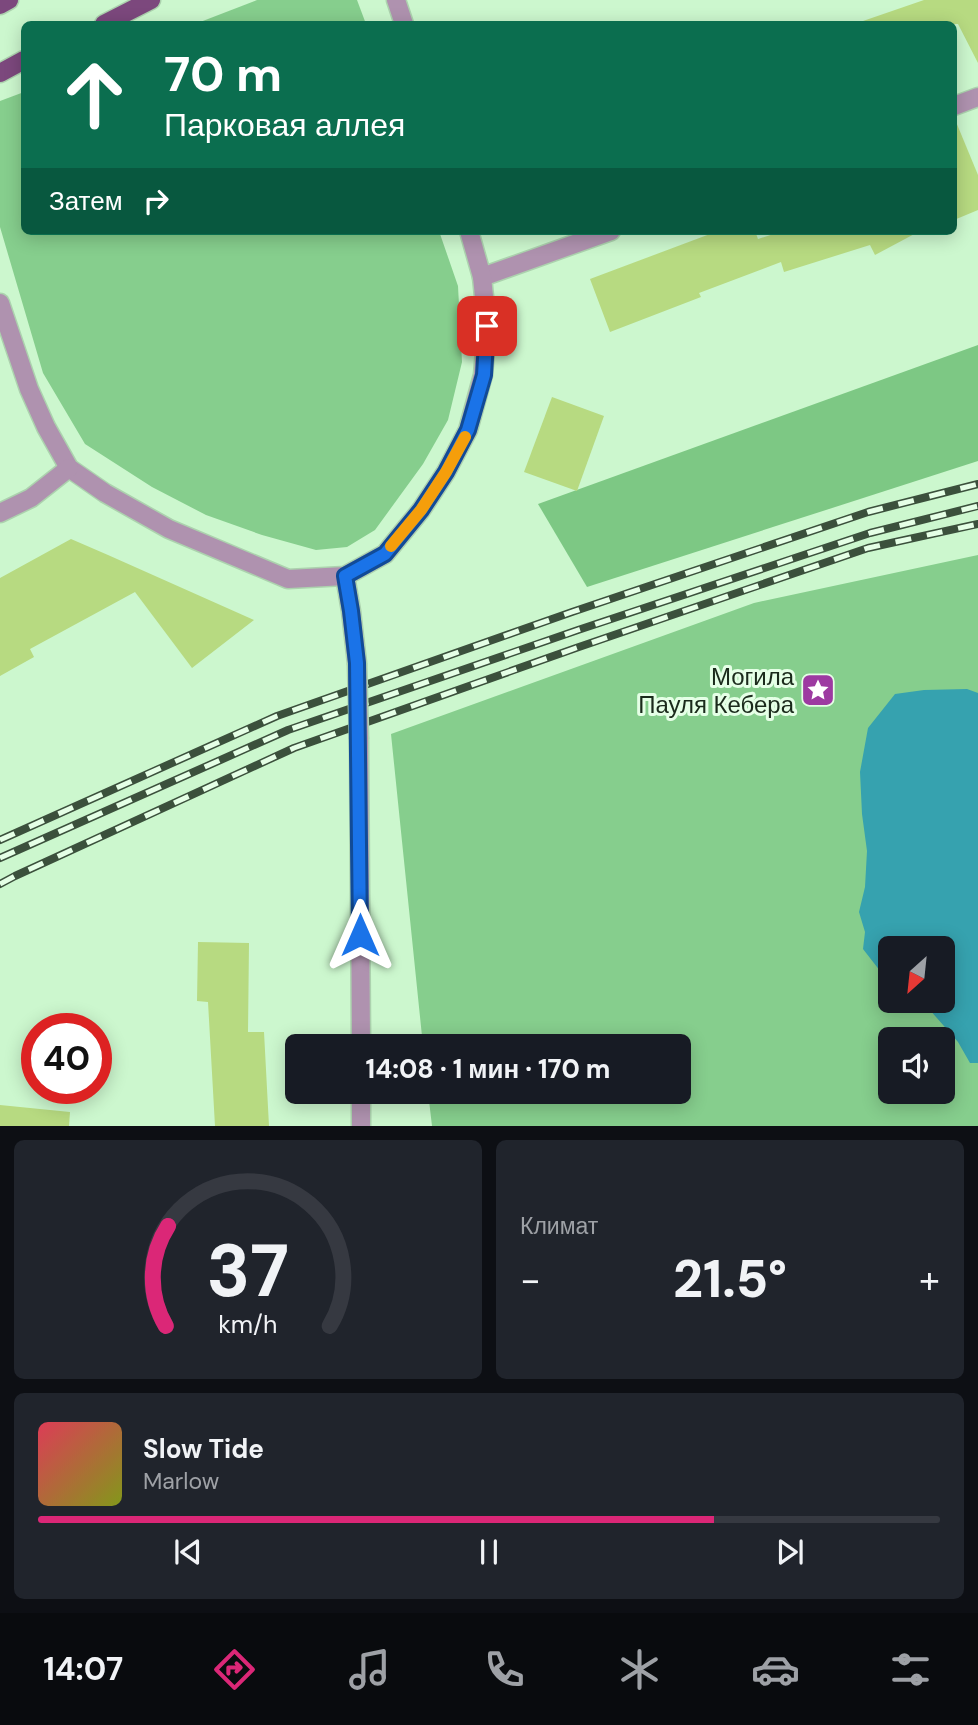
<!DOCTYPE html>
<html lang="ru">
<head>
<meta charset="utf-8">
<style>
  :root { --surface:#171b24; --page:#20242c; --text:#f1f3f6; --muted:#9ea1a6; --line:#363941; --accent:#db2777 }
  body { margin:0; font-family:"DM Sans",sans-serif; background:var(--page); color:var(--text); height:100vh; display:flex; flex-direction:column; font-size:26px; white-space:nowrap }
  * { box-sizing:border-box; margin:0 }
  p { font-size:23px; color:var(--muted) }
  .icon { flex:none; width:38px; height:38px; fill:none; stroke:currentColor; stroke-width:2; stroke-linecap:round; stroke-linejoin:round }
  .map { position:relative; height:1126px; overflow:hidden }
  .drawer { display:flex; flex-direction:column; gap:14px; padding:14px; background:#0d0f14; flex:1 }
  .drawer>* { flex:none }
  .top-card { position:absolute; left:21px; top:21px; width:936px; height:214px; border-radius:10px; box-shadow:0 4px 18px #0003; background:#0b6e4f; color:#fff; overflow:hidden }
  .needle { width:46px; rotate:207deg }
  .tools { position:absolute; left:878px; top:936px; display:grid; gap:14px }
  .tools a { display:grid; place-items:center; width:77px; height:77px; border-radius:10px; background:var(--surface); box-shadow:0 4px 18px #0003; font-size:35px }
  .speed { position:absolute; left:21px; top:1013px; display:flex; gap:14px; font-size:35px; font-weight:700; text-align:center }
  .speed>* { display:grid; place-content:center; width:91px; height:91px; border-radius:50%; background:var(--surface); box-shadow:0 4px 18px #0003; line-height:1 }
  .speed .limit { border:10px solid #d22; background:#fff; color:#111 }
  .pin { position:absolute; display:grid; place-items:center; width:60px; height:60px; color:#fff; margin:-30px; border-radius:14px; box-shadow:0 4px 10px #0006 }
  .me { position:absolute; width:77px; margin:-38px; rotate:0deg; stroke-linejoin:round; filter:drop-shadow(0 0 5px #0008) }
  .turn { display:flex; align-items:center; gap:24px; height:147px; padding:0 28px; font-size:32px }
  .turn .icon { width:91px; height:91px; stroke-width:2.5 }
  .turn b { display:block; font-size:49px; line-height:60px }
  .then { display:flex; align-items:center; height:66px; padding:0 28px; background:#0003; gap:14px; font-size:26px }
  .big { font-size:52px; font-weight:800; line-height:1.1 }
  .drawer .tile { flex:1; display:flex; flex-direction:column; justify-content:center; gap:10px; min-width:0; padding:0 24px; border-radius:10px; background:var(--page) }
  .drawer .dial { align-items:center; gap:0 }
  .dial svg { height:182px; overflow:visible; fill:none; stroke:var(--line); stroke-width:7; stroke-linecap:round; text-anchor:middle }
  .dial text { fill:var(--text); stroke:none }
  .song { display:flex; align-items:center; gap:21px }
  .cover { width:84px; height:84px; border-radius:10px; background:linear-gradient(135deg,hsl(350 70% 55%),hsl(70 70% 35%)) }
  .played { height:7px; border-radius:4px; background:linear-gradient(90deg,var(--accent) 75%,var(--line) 75%) }
  .keys { display:flex; justify-content:space-around; direction:ltr }
  .heat { display:flex; justify-content:space-between; align-items:center; font-size:38px; direction:ltr }
  .drawer .tiles { flex:1; display:grid; gap:14px; grid-template-columns:1fr 1fr }
  .tile:last-child { grid-column:span 2 }
  .trip { position:absolute; left:285px; top:1034px; width:406px; height:70px; border-radius:10px; background:var(--surface); box-shadow:0 4px 18px #0003; font-weight:800; line-height:70px; text-align:center }
  .dock { display:flex; height:112px; justify-content:space-around; align-items:center; background:#090b0e; color:var(--muted) }
  .dock .icon { width:49px; height:49px }
  .dock .selected { color:var(--accent) }
  .dock b { font-size:32px; color:var(--text) }
  .map>svg:first-child { display:block }
  .green { fill:#86ce8d; fill-rule:evenodd }
  .forest { fill:#7dc884 }
  .water { fill:#36a2af }
  .building { fill:#b7da81 }
  .lines { fill:none; stroke-linecap:round; stroke-linejoin:round }
  .minor-casing { stroke:#acd2ae; stroke-width:21 }
  .major-casing { stroke:#acd2ae; stroke-width:21 }
  .minor { stroke:#af92af; stroke-width:18 }
  .major { stroke:#7c487d; stroke-width:18 }
  .rail-casing { stroke:#3b503c; stroke-width:8 }
  .rail { stroke:#e5ffe6; stroke-width:5; stroke-dasharray:16; stroke-linecap:butt }
  .minor-bridge-casing { stroke:#acd2ae; stroke-width:21; stroke-linecap:butt }
  .minor-bridge { stroke:#af92af; stroke-width:18 }
  .route-casing { stroke:#114b97; stroke-width:18 }
  .route { stroke:#1a73e8; stroke-width:12 }
  .slow { stroke:#f59e0b; stroke-width:12 }
  .labels { text-anchor:middle; dominant-baseline:central; stroke-width:6; stroke-linejoin:round; paint-order:stroke }
  .poi-label { font-size:24px; fill:#1a2a1b; stroke:#e5ffe6; text-anchor:end }
</style>
</head>
<body>
<div class="map">
<svg width="978" height="1127" viewBox="0 0 978 1127">
  <rect width="100%" height="100%" fill="#ccf7ce"/>
  <g class="green">
    <path d="M257,0H357L366,24H195Z"/>
    <path d="M24,92V231H439L458,286L462,362L448,420L423,464L375,530L347,547L316,550L262,535L206,515L152,487L85,444L43,373L0,227V101Z"/>
    <path d="M978,555V1126H432L428,1092H679V1046H423L391,734L754,603ZM891,948H943V1001H891ZM891,1040H943V1092H891Z"/>
  </g>
  <path class="forest" d="M978,345V461L587,587L538,504Z"/>
  <path class="water" d="M967,689L978,693V1063H970L958,1042L929,1009L903,1006L900,1001H943V948H891V985L863,949L865,932L859,912L865,887L867,851L862,814L860,772L868,728L895,694L924,690Z"/>
  <g class="building">
    <path d="M924,0H978V63L958,24H863V21Z"/>
    <path d="M954,117L978,175V210L954,220Z"/>
    <path d="M718,231H755L758,239L783,231H920L875,255L870,245L784,272L781,262L699,293L701,297L610,332L590,279Z"/>
    <path d="M552,397L604,416L577,491L524,472Z"/>
    <path d="M71,539L108,555L254,620L192,668L135,592L30,649L34,657L0,676V578Z"/>
    <path d="M198,942L249,943L248,1032H264L269,1126H215L208,1002L197,1001Z"/>
    <path d="M0,1105L70,1112L69,1126H0Z"/>
  </g>
  <g class="lines">
    <g class="minor-casing">
      <g id="minor">
        <path d="M396,0L404,24"/>
        <path d="M954,106L978,97"/>
        <path d="M482,277L611,231"/>
        <path d="M0,303L29,389L46,427L69,468L105,493L169,529L288,579L345,576L385,554L421,510L446,472L468,430L483,375L487,326L482,277L469,231"/>
        <path d="M0,513L31,498L69,468"/>
        <path d="M345,576L351,611L357,663"/>
        <path d="M359,739L361,1046"/>
        <path d="M361,1092V1127"/>
      </g>
    </g>
    <g class="major-casing">
      <g id="major">
        <path d="M0,5L9,0"/>
        <path d="M104,24L151,0"/>
        <path d="M0,73L24,60"/>
      </g>
    </g>
    <use href="#minor" class="minor"/>
    <use href="#major" class="major"/>
    <g class="rail-casing">
      <g id="rail">
        <path d="M0,840L277,716L572,612L868,512L978,484"/>
        <path d="M0,858L288,730L578,630L870,533L978,506"/>
        <path d="M0,884L15,876L294,748L576,648L868,548L978,524"/>
      </g>
    </g>
    <use href="#rail" class="rail"/>
    <g class="minor-bridge-casing">
      <path id="minor-bridge" d="M357,663L359,739"/>
    </g>
    <use href="#minor-bridge" class="minor-bridge"/>
  </g>
  <g class="lines">
    <g class="route-casing">
      <path id="route" d="M360,935L357,663L351,611L345,576L385,554L421,510L446,472L468,430L484,375L487,326"/>
    </g>
    <use href="#route" class="route"/>
    <path class="slow" d="M391,546L421,510L446,472L465,437"/>
  </g>
  <defs>
    <g id="sight-square" transform="scale(1.75)"><rect x="-9" y="-9" width="18" height="18" rx="4" fill="#9d3aa1" stroke="#e5ffe6"/><path d="M0-6L1.8-2.2L6-1.7L2.9 1.2L3.7 5.4L0 3.3L-3.7 5.4L-2.9 1.2L-6-1.7L-1.8-2.2Z" fill="#fff"/></g>
  </defs>
  <g fill-rule="evenodd">
    <use href="#sight-square" x="818" y="690"/>
  </g>
  <g class="labels">
    <g class="poi-label">
      <text x="794" y="676">Могила<tspan x="794" dy="28">Пауля Кебера</tspan></text>
    </g>
  </g>
</svg>
<div class="tools">
<a><svg class="needle" viewBox="-14 -14 28 28"><path d="M0-13l5 13h-10z" fill="#e53935"/><path d="M0 13l5-13h-10z" fill="#9ea1a6"/></svg></a>
<a><svg class="icon" aria-label="sound" viewBox="0 0 24 24"><path d="M4 9h4l5-4v14l-5-4H4zM17 9q2 3 0 6"/></svg></a>
</div>
<div class="speed"><div class="limit">40</div></div>
<div class="pin" style="left:487px;top:326px;background:#d93025"><svg class="icon" aria-label="arrive" viewBox="0 0 24 24"><path d="M6 21V4h12l-3 4 3 4H6"/></svg></div>
<svg class="me" style="left:360px;top:935px" viewBox="-20 -20 40 40"><path d="M0-17L14 15 0 8-14 15z" fill="#1a73e8" stroke="#fff" stroke-width="4"/></svg>
<div class="trip">14:08 · 1 мин · 170 m</div>
<div class="top-card">
<div class="turn"><svg class="icon" aria-label="ahead" viewBox="0 0 24 24"><path d="M12 20V5M6 11l6-6 6 6"/></svg><div><b>70 m</b>Парковая аллея</div></div>
<div class="then">Затем<svg class="icon" aria-label="right" viewBox="0 0 24 24"><path d="M7 20v-9h11M14 6l5 5-5 5"/></svg></div>
</div>
</div>
<section class="drawer">
<div class="tiles">
<div class="tile dial"><svg viewBox="0 0 100 80">
<path d="M14 69A42 42 0 1 1 86 69"/>
<path d="M14 69A42 42 0 0 1 15 25" stroke="#db2777"/>
<text x="50" y="56" font-size="32" font-weight="700">37</text>
<text x="50" y="72" font-size="11">km/h</text>
</svg></div>
<div class="tile"><p>Климат</p>
<div class="heat"><a>−</a><b class="big">21.5°</b><a>+</a></div>
</div>
<div class="tile">
<div class="song"><i class="cover"></i><div><b>Slow Tide</b><p>Marlow</p></div></div>
<div class="played"></div>
<div class="keys"><svg class="icon" aria-label="previous" viewBox="0 0 24 24"><path d="M18 5L8 12l10 7zM5 5v14"/></svg><svg class="icon" aria-label="pause" viewBox="0 0 24 24"><path d="M8 5v14M16 5v14"/></svg><svg class="icon" aria-label="next" viewBox="0 0 24 24"><path d="M6 5l10 7-10 7zM19 5v14"/></svg></div>
</div>
</div>
</section>
<nav class="dock">
<b>14:07</b>
<svg class="icon selected" aria-label="directions" viewBox="0 0 24 24"><path d="M12 3l9 9-9 9-9-9zM9 14v-3h6M13 9l2 2-2 2"/></svg>
<svg class="icon" aria-label="music" viewBox="0 0 24 24"><path d="M9 18V5l10-2v13"/><circle cx="6" cy="18" r="3"/><circle cx="16" cy="16" r="3"/></svg>
<svg class="icon" aria-label="phone" viewBox="0 0 24 24"><path d="M5 4h4l2 5-3 2q2 4 5 5l2-3 5 2v4C11 20 4 13 5 4z"/></svg>
<svg class="icon" aria-label="climate" viewBox="0 0 24 24"><path d="M12 3v18M4 7l16 10M4 17L20 7"/></svg>
<svg class="icon" aria-label="car" viewBox="0 0 24 24"><path d="M5 17H2v-5l4-1 3-4h7l3 4 3 1v5h-3M9 17h6M6 11h13"/><circle cx="7" cy="17" r="2"/><circle cx="17" cy="17" r="2"/></svg>
<svg class="icon" aria-label="filters" viewBox="0 0 24 24"><path d="M4 7h16M4 17h16"/><circle cx="9" cy="7" r="2"/><circle cx="15" cy="17" r="2"/></svg>
</nav>
</body>
</html>
